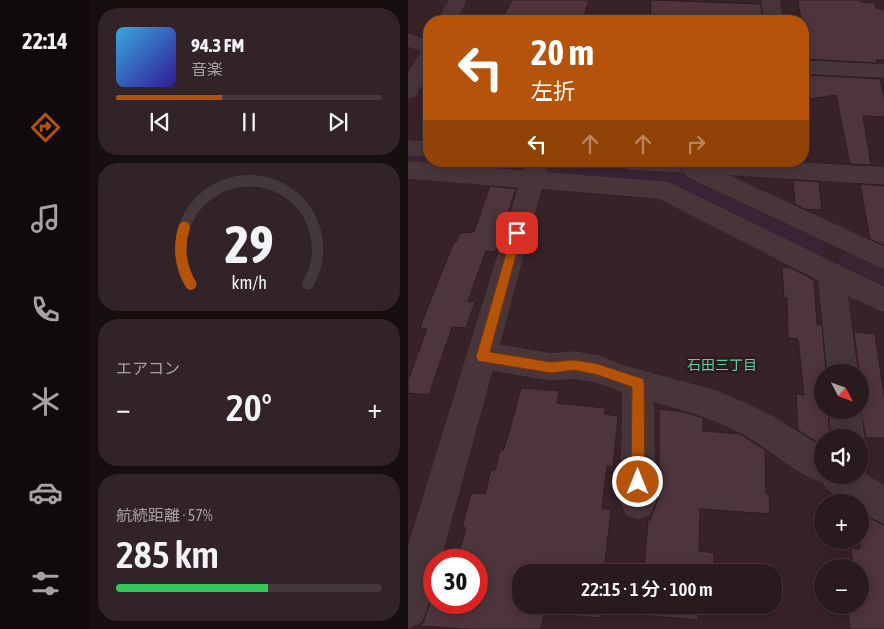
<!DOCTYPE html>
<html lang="ja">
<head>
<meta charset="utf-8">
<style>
  :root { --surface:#291a1e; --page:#312327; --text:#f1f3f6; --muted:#a5a1a4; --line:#45383c; --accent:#b45309 }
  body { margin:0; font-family:"Asap Condensed","Noto Sans JP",sans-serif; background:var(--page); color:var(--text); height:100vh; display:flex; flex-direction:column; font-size:19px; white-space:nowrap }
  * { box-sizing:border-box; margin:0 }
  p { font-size:16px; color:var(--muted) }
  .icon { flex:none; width:28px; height:28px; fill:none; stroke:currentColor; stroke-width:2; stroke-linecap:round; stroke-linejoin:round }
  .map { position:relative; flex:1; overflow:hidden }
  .sheet { display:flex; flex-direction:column; gap:8px; padding:8px; background:#170e10; width:318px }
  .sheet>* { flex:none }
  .top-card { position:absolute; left:15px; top:15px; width:386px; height:152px; border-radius:20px; box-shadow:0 2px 12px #0003,0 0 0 1px var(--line); background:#b45309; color:#fff; overflow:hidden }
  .needle { width:32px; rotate:131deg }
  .buttons { position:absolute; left:406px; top:364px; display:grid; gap:10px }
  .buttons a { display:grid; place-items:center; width:55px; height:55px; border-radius:50%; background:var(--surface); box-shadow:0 2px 12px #0003,0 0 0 1px var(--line); font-size:25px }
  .speed { position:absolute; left:15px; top:549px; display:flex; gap:10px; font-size:25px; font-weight:700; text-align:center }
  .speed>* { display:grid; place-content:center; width:65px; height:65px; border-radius:50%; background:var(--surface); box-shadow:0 2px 12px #0003,0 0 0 1px var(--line); line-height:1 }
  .speed .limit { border:8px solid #d22; background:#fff; color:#111 }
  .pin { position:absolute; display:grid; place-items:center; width:42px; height:42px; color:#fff; margin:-21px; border-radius:10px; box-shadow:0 2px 8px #0006 }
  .me { position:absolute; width:55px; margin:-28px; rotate:0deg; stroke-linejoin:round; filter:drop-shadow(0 0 4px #0008) }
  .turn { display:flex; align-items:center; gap:18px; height:105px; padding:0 25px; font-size:22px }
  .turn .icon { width:65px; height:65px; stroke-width:2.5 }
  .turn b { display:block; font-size:35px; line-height:42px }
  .lanes { display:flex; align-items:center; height:48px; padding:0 25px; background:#0003; justify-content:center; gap:25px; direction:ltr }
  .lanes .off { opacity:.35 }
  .big { font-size:38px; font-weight:600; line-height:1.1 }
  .sheet .card { flex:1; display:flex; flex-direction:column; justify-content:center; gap:8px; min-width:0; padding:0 18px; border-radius:20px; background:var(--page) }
  .sheet .dial { align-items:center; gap:0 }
  .dial svg { height:130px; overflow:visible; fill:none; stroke:var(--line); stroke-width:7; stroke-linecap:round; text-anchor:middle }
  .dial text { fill:var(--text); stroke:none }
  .song { display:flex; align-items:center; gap:15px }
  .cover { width:60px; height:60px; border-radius:8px; background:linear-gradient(135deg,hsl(200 70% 55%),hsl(250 70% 35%)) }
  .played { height:5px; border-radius:2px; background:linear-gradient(90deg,var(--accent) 40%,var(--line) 40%) }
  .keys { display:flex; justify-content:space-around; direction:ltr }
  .heat { display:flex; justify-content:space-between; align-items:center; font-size:28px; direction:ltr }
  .charge { height:8px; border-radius:4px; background:linear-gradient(90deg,#34c759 57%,var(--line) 0) }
  .trip { position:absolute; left:104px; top:564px; width:270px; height:50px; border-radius:20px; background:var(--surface); box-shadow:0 2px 12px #0003,0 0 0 1px var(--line); font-weight:600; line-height:50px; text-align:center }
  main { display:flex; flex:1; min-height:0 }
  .menu { display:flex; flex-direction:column; width:90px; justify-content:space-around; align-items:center; background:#100a0c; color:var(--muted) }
  .menu .icon { width:35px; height:35px }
  .menu .selected { color:var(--accent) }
  .menu b { font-size:22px; color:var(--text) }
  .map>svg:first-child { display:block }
  .green { fill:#382432 }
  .building { fill:#4e343b; stroke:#2e1d21 }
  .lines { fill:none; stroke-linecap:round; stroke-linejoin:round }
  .minor-casing { stroke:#513f43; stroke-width:1 }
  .minor { fill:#47353a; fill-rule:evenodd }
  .route { fill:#b45309; stroke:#753606 }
  .labels { text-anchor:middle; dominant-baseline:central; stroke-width:5; stroke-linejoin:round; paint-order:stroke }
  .neighbourhood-label { font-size:14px; fill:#63cca1; stroke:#2c1b1f }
</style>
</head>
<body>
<main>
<nav class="menu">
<b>22:14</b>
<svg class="icon selected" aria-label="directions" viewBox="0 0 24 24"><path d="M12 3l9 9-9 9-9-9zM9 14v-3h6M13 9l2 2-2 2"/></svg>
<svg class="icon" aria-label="music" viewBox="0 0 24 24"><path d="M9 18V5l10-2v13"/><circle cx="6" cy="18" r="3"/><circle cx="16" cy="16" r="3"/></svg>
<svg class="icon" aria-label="phone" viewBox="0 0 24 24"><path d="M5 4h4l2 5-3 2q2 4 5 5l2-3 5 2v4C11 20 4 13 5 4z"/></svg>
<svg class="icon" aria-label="climate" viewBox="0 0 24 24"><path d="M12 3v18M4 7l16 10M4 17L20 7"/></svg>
<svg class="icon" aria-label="car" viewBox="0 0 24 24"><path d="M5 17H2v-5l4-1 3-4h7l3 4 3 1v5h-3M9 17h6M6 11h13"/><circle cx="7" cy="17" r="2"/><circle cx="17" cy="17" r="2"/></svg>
<svg class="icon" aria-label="filters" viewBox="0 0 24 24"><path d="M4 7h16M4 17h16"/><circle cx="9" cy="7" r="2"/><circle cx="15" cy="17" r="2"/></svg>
</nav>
<section class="sheet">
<div class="card">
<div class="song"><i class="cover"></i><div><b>94.3 FM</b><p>音楽</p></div></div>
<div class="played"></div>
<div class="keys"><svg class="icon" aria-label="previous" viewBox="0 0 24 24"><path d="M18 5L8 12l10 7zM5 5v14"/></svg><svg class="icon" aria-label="pause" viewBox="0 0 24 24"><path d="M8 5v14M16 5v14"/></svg><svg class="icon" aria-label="next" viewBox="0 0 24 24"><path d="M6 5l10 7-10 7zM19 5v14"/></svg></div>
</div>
<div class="card dial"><svg viewBox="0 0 100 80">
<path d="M14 69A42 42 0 1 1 86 69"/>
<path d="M14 69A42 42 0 0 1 10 34" stroke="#b45309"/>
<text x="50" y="56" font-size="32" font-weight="700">29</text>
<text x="50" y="72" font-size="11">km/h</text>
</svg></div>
<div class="card"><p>エアコン</p>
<div class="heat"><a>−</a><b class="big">20°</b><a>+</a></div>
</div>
<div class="card"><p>航続距離 · 57%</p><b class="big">285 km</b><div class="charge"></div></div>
</section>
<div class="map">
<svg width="477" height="629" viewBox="0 0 477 629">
  <rect width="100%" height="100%" fill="#372228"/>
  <g class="green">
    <path d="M0,152L21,153V161H106L103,169L96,172L0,165Z"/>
    <path d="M140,161L271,169L418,238L422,246L415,255L407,256L258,183L136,174L135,163Z"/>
    <path d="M443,252L476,266V294L430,269L428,262L435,253Z"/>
  </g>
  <g class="building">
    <path d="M104,0H181L174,21H93Z"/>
    <path d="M243,0L353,4L354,21H307L242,17Z"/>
    <path d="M390,0H453V2L467,3L468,8L477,10V60H468L469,63L395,59V21H393Z"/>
    <path d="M395,75L472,79L477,101V117L455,116L463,165L442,164L428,95L395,100Z"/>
    <path d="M385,180L411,182L414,210L396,209L387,204Z"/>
    <path d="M452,184L477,186V246L462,239Z"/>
    <path d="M82,186L108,189L87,252L78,251L60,301L67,302L58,328L44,327L21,395L0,393V380L19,329L12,328L21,304L46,242H48L52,233L66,232Z"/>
    <path d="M374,267L383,268L406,280L409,325H414L418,372H415V410H420L422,438H415V443H410L390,430L388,394L396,395L390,339L380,338L379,298H376Z"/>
    <path d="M446,332L467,334L477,402V438H458L452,408V372H451Z"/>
    <path d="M113,388L151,391L149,403L198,408L196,414L210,416L205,467L199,466L194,509H203L196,572H112V605H193L192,618L136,613L133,629H62L11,626L15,623L22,602H69V560H49L58,528L54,527L63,493L77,494L83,470H87L92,451H95L100,436Z"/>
    <path d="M251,409L275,412L295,418V431L332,434L357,450L358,494H361L362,514L292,509L291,551L306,553V572H236L240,520H242L249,502L248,469L251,470Z"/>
    <path d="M452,513L477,526V629H442L439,605H452V568H445L443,548L452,549Z"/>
    <path d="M233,605H305V612L290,611V620L232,615Z"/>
  </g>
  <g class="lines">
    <g class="minor-casing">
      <g id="minor">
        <path d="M42,0H58L48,21H30Z"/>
        <path d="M355,0H371L374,21H356Z"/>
        <path d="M0,34L21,41V71L7,96L0,98V74L14,51L0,46Z"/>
        <path d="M395,61L477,65V77L395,73Z"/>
        <path d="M0,141L21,142V156L0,155Z"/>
        <path d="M119,161H139L138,173L255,182L263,184L477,288V312L439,295L449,372H420L411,280L251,198L133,188L91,345L143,354L166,352L190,356L219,367L311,392L362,415L415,448V475H452V471L477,487V524L452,511V502C440,502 421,495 415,482C388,474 364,450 339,436C309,419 278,410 245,401L247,502L242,514L230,519L218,514L213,502L215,392L189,382L166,378L143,380L84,370L32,560H26C26,582 22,601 13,622L0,628V548L111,187L0,178V162L115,171Z"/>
        <path d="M209,161H357L477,168V184L317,174L477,248V269L279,176L277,172L220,169L212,166Z"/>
        <path d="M422,410H452L456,438L452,446V438H424Z"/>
      </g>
    </g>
    <use href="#minor" class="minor"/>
  </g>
  <path class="route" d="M109,229L114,233L82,352L143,362L166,360L190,364L235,379L236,383L237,482L235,487L230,489L225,487L223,482L224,387L190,375L166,370L143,373L70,361L68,357L104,233Z"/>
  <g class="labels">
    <g class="neighbourhood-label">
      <text x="314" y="365">石田三丁目</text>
    </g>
  </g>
</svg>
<div class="buttons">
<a><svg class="needle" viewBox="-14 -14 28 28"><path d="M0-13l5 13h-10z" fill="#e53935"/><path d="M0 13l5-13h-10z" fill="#a5a1a4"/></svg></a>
<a><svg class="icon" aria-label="sound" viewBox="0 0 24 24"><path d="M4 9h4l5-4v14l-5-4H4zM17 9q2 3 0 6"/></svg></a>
<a>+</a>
<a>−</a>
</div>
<div class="speed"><div class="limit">30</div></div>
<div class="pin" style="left:109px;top:233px;background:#d93025"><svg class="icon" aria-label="arrive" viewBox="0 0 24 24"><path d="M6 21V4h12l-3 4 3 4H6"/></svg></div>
<svg class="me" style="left:230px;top:482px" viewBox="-20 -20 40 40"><circle r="17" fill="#b45309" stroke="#fff" stroke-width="3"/><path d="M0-11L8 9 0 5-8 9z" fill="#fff"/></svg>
<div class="trip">22:15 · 1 分 · 100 m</div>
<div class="top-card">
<div class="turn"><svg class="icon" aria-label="left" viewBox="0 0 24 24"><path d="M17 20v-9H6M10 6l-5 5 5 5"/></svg><div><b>20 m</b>左折</div></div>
<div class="lanes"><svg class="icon" aria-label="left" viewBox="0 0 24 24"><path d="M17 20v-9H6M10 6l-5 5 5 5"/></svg><svg class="icon off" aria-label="ahead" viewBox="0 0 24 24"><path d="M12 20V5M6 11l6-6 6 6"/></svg><svg class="icon off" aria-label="ahead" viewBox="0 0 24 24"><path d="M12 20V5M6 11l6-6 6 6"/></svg><svg class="icon off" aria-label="right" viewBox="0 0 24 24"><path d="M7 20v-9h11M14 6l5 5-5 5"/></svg></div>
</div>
</div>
</main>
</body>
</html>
